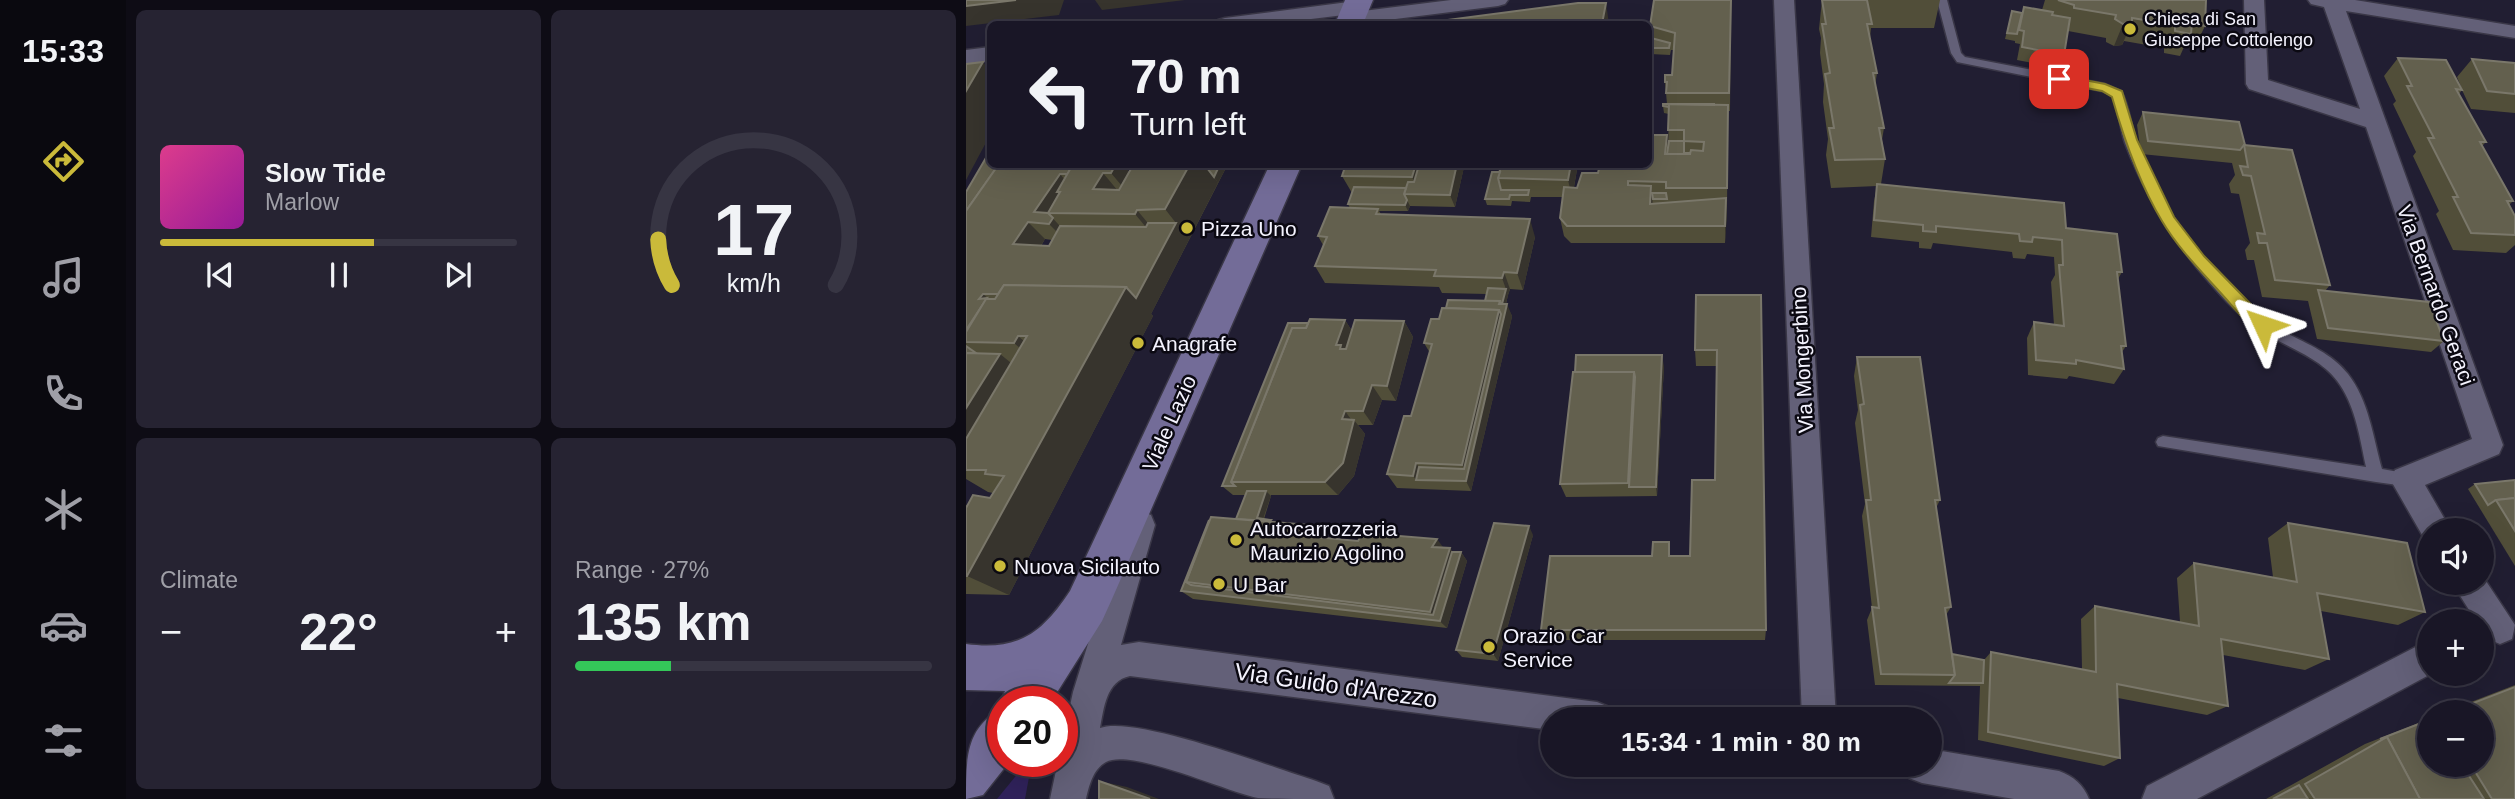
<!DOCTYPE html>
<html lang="en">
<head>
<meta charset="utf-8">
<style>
  :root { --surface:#191626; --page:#262332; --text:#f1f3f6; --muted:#9f9fa7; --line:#373543; --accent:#caba3a }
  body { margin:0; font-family:Arial,sans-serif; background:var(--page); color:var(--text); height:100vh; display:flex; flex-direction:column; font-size:26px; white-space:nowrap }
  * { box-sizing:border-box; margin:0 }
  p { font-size:23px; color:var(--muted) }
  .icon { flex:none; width:38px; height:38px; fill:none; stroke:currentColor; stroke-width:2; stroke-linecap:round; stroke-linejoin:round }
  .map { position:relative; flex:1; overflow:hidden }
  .side { display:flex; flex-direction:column; gap:10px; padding:10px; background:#0e0c15; width:840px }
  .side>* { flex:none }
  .top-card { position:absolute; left:21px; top:21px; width:665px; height:147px; border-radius:10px; box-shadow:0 7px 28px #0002,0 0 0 2px var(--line); background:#191626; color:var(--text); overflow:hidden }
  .tools { position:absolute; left:1451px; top:518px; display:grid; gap:14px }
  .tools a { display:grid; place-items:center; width:77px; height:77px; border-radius:50%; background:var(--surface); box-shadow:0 7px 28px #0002,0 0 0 2px var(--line); font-size:35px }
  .speed { position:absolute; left:21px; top:686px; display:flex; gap:14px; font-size:35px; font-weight:700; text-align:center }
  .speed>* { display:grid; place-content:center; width:91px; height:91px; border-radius:50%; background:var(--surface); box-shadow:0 7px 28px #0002,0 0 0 2px var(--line); line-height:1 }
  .speed .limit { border:10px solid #d22; background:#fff; color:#111 }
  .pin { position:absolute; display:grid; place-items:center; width:60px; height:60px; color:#fff; margin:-30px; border-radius:14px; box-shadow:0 4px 10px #0006 }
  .me { position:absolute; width:77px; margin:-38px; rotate:312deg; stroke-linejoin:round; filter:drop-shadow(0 0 5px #0008) }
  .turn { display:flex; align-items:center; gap:24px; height:147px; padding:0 28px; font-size:32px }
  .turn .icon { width:91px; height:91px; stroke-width:2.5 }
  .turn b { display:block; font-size:49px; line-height:60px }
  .big { font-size:52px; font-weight:600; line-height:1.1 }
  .side .tile { flex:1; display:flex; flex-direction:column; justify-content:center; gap:10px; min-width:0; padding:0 24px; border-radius:10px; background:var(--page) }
  .side .dial { align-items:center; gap:0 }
  .dial svg { height:182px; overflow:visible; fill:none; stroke:var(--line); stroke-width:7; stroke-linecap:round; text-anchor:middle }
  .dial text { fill:var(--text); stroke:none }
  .song { display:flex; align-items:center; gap:21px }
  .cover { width:84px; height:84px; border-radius:10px; background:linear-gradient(135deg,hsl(330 70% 55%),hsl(300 70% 35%)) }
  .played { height:7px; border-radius:4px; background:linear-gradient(90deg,var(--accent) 60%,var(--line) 60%) }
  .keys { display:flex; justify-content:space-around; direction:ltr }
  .heat { display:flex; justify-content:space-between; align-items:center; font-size:38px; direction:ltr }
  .charge { height:10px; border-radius:5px; background:linear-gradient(90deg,#34c759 27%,var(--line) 0) }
  .side .tiles { flex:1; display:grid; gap:10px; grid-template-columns:repeat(2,1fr) }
  .trip { position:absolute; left:574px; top:707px; width:402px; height:70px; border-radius:35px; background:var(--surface); box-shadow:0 7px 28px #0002,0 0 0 2px var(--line); font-weight:600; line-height:70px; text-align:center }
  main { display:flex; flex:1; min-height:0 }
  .menu { display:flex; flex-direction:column; width:126px; justify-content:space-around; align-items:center; background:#0a090f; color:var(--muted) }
  .menu .icon { width:49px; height:49px }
  .menu .current { color:var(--accent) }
  .menu b { font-size:32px; color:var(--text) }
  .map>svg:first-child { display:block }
  .green { fill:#30225b }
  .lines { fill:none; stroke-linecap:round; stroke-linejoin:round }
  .lane-casing { stroke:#3a3747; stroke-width:3 }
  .street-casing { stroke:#3a3747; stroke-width:3 }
  .secondary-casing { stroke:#3a3747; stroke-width:3 }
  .lane { fill:#636078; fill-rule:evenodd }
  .street { fill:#636078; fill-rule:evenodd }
  .secondary { fill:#736c98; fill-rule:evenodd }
  .wall { fill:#514e39; fill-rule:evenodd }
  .shaded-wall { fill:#37342d }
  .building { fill:#63604e; stroke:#7a776a; stroke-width:2 }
  .route { fill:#caba3a; stroke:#837926; stroke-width:2 }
  .poi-dot { fill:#caba3a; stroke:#0b0912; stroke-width:2.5 }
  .labels { text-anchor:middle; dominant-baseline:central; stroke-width:5; stroke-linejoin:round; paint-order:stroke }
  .far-poi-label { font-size:18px; fill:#f4f3fe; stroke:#0b0912; text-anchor:start }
  .poi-label { font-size:21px; fill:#f4f3fe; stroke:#0b0912; text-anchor:start }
  .street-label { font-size:21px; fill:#f4f3fe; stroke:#0b0912 }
  .near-street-label { font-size:24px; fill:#f4f3fe; stroke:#0b0912 }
</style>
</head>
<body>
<main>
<nav class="menu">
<b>15:33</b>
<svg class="icon current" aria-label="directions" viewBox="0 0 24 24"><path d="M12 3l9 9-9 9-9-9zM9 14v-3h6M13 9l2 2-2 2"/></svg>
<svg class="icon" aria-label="music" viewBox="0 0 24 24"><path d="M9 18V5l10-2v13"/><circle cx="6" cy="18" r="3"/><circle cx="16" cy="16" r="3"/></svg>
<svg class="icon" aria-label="phone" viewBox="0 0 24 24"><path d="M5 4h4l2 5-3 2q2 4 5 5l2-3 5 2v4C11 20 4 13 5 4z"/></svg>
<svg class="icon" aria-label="climate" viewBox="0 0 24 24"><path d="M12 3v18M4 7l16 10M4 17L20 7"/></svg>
<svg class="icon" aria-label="car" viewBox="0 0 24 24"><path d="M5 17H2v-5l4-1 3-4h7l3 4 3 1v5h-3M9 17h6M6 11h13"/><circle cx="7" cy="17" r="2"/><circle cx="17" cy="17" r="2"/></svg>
<svg class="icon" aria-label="filters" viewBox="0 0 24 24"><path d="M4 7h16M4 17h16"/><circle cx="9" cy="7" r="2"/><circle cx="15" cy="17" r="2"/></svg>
</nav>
<section class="side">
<div class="tiles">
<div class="tile">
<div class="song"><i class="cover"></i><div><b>Slow Tide</b><p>Marlow</p></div></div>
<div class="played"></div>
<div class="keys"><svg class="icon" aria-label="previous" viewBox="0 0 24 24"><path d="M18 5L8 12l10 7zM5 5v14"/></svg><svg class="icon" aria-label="pause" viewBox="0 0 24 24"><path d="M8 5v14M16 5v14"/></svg><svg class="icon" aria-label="next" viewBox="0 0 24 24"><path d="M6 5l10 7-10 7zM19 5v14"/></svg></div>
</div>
<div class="tile dial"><svg viewBox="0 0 100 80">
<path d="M14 69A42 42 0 1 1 86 69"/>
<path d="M14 69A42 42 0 0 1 8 49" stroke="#caba3a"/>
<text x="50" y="56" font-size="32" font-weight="700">17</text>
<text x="50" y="72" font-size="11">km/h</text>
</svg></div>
<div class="tile"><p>Climate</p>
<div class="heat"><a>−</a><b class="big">22°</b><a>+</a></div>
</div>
<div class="tile"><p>Range · 27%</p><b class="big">135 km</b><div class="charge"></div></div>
</div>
</section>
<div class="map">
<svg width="1549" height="799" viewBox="0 0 1549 799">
  <rect width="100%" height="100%" fill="#211e32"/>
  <path class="green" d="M62,761H66L59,799H31Z"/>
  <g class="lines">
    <g class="lane-casing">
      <path id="lane" d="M971,0H981L995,53L999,57L1139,84L1155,91C1164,107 1164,125 1171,142C1183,177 1202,211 1224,241C1246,270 1271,301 1302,322C1328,340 1362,348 1382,374C1403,401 1407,437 1416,469L1444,474L1446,479L1444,484L1439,486L1410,482L1192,446L1190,442L1192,438L1197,436L1400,467C1394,439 1390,409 1374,385C1355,356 1319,348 1291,328C1268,312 1249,289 1231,268C1201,230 1176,188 1159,143C1154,128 1153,111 1147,96L1136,91L991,62L985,53Z"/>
    </g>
    <g class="street-casing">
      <g id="street">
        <path d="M485,0H542L539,4L532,6L390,24L378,23L375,19L378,15L303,24H249L252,20L259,18L390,1L397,3L400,7L397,11Z"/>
        <path d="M808,0H828L870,719H836Z"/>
        <path d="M1278,0H1298L1302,80L1394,109L1358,7L1345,4L1342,0H1389L1549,26V38L1380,11L1537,445L1533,454L1459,485L1485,530H1463V542L1459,540L1424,479L1429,470L1506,439L1400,127L1283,89L1280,84Z"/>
        <path d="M24,47V61L0,64V50Z"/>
        <path d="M174,511L185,515L189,525L155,645L173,642L631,702L643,707L648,719H586V730L164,676C140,681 138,708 134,728C169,715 308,768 350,781L363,786L368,799C344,799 315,799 292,798C261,792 165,748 140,762C127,769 123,786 120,799H84L92,761H96V742L107,692L159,525L163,515Z"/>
        <path d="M1516,575L1549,625L1546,639L1534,644C1522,639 1516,635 1516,621H1510L1486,583H1516Z"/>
        <path d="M1463,640V674H1465L1231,799H1176L1181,786Z"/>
        <path d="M964,749L1093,771C1108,777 1117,784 1123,799H1048L956,783L943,778L938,765H964Z"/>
      </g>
    </g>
    <g class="secondary-casing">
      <g id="secondary">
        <path d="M379,0H407L397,24H369Z"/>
        <path d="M304,164H336L146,599L136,621L85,702H37V707L35,702L39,691L0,690V644C53,651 76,633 104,591Z"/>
        <path d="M37,708V761H44L17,795L0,799C0,757 0,727 37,708Z"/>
      </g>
    </g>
    <use href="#lane" class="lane"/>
    <use href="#street" class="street"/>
    <use href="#secondary" class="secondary"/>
  </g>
  <g class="wall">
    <path d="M765,0L764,111H762L761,206L759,243H605L598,236L594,218L597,197H565L564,202L546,201L545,206L521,205L519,199L534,168L498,167L489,207L444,206L442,211H413L415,214L569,237L557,290L544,289L542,295L540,304L546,316L545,321L505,491L431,488L421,474L445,416L464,353L458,343L480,308L519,301L521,294L476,293L473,287L359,283L349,266L357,245L352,236L384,208L382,204L386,193L376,176L380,164H612L608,187L611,188L632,173L701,135L702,147L703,114L698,113L697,106L701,104L699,82L706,75L708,50H705L704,55L684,54V48L685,38L684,26Z"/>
    <path d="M856,0H974L968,28H905L904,38L911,73L909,86L918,128L916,140L919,159L915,184L1100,228L1156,272L1152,279L1160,346L1156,352L1158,369L1148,384L1103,376L1101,379L1062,375L1061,338L1068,322L1088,325L1085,282L1089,275L1088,257L1061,254L1059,259L1047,258L1046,252L967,243L965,249L953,248V242L905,237L908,201L911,186L865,188L860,155L862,139L857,102L858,84L854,53L855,38L853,29Z"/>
    <path d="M1079,0H1240L1239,26L1228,49L1218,47L1214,56L1198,53V48L1158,41L1156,45L1148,46L1140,42V38L1102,31L1098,55L1094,68L1051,60L1054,44L1049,43V41L1039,39L1046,11L1056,13L1076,10Z"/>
    <path d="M1432,58L1496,89L1491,77L1506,59L1549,63V113L1505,109L1496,90L1493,94L1520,142L1516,146L1547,201L1543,205L1549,216V245L1540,253L1487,250L1470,214L1473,211L1447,156L1450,152L1427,104L1430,101L1418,76Z"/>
    <path d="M1177,112L1279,145L1364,285L1359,291L1478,341L1465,352L1351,339L1342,301L1296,297L1288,260H1281L1279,250L1284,243L1273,194L1265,193L1263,184L1269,175L1266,163L1175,154L1171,125Z"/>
    <path d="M24,164H157L163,173L165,170L162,167L164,164H262L185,314L187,316L43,595L0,594V505L24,498L27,493L22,492L0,479V192ZM79,239L86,240L83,246H75Z"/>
    <path d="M795,295L800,630L799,640H581L575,630L705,556H724L749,480L751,366H730L729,350Z"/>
    <path d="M379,320L386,331L438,321L447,337L430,401L416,400L407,425H392L399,434L388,476L372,495H305V496L298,519L308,522L342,525L354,538L478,548L486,552H495L501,561L481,628L227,599L215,591L270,519L279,495H267L256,486L342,323Z"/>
    <path d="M891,357L974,500L970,508L985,607L980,615L986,654L1018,660L1025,652L1116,669L1115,619L1129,606L1214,622L1211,578L1228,563L1307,577L1302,538L1322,523L1459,612L1432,625L1355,611L1363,659L1339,670L1257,655L1262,706L1241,715L1152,698L1154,758L1138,766L1012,740L1014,686L909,685L901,620L906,608L896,516L899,504L889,423L892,410L888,376Z"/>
    <path d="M698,366L691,496L600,497L594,484Z"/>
    <path d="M1549,480V566L1502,489L1509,484Z"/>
    <path d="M567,535L532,661L496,657L490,650Z"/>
    <path d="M1549,685V799H1300L1399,744L1463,719V765H1516V712H1479Z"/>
  </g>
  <g class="shaded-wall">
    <path d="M15,0H98L93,15L0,26V6Z"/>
    <path d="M129,0H219L136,10Z"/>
    <path d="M640,3L643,24H636Z"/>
    <path d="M1166,22L1156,45L1148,46L1157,24Z"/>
    <path d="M17,62L24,71V135L0,180V91Z"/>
    <path d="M127,164H157L178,191L171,204L145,173H137L163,204L127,189Z"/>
    <path d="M224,164H251L246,174L252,183L185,314L187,316L43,595L1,576L160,287L210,223L199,209Z"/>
    <path d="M254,164H262L252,183L248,177Z"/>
    <path d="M450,164H461L454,195L446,177Z"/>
    <path d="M491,164H497L498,167L489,207L484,195Z"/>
    <path d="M605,164H612L606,197L602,180Z"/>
    <path d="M94,174L109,192H91L102,204L82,213L103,236L100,241L83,224L68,212Z"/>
    <path d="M685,186L687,206L684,204Z"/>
    <path d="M760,198L761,215L759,243V226Z"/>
    <path d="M441,200L444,206L442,211L439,205Z"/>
    <path d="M171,210L196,240L194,244L169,214Z"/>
    <path d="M564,219L569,237L557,290L551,273Z"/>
    <path d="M62,222L79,239L65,261L47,244Z"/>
    <path d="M538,272L544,289L542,295L536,278Z"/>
    <path d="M540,289L542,295L537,316L533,304Z"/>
    <path d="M17,294L36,310L13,299Z"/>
    <path d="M541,304L546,316L545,321L505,491L500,481L501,474L496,465L533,310Z"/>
    <path d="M379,320L389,336L382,355L370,345Z"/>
    <path d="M438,321L447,337L430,401L421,386Z"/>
    <path d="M52,336L84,363L80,370L48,343Z"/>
    <path d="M34,354L54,370L0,459V408Z"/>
    <path d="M696,355L698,366L691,496L690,487Z"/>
    <path d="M406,385L416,400L407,425L397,411Z"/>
    <path d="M379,411L387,422L388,420L399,434L388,476L372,495L359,482Z"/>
    <path d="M450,463L460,477L450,480L447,476Z"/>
    <path d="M300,491L305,496L296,522L291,518Z"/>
    <path d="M342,525L355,537L351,548L337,536Z"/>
    <path d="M563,526L567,535L532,661L527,654Z"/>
    <path d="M471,539L480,551L466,547Z"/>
    <path d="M484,548L493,560L495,552L501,561L481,628L464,612Z"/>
    <path d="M133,781L161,787L193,799H184Z"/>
  </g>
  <g class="building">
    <path d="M0,0H50L0,6Z"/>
    <path d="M688,0H765L763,93H700L701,82H699V75H706L709,33L684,26Z"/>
    <path d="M856,0H901L906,24H901L911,73H907L918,128H913L919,159L869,160L863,128H868L859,74L864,73L856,24H860Z"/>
    <path d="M1092,0H1240L1239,26L1226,23L1225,34L1209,31V25L1166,18V22L1157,24L1149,19L1150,15L1108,8V5Z"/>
    <path d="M612,3H640L636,24H451Z"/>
    <path d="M1058,7L1087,12L1086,15L1104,18L1098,55L1056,47L1058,31L1053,30Z"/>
    <path d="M1046,11L1056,13L1051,34L1041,33Z"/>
    <path d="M685,38L704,43L703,48H684Z"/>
    <path d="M1432,58L1480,60L1496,90L1490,89L1520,142H1514L1547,201H1541L1549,216V235L1505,233L1487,197H1492L1462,138H1468L1441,86H1446Z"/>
    <path d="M1506,59L1549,63V94L1521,91Z"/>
    <path d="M17,62L0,91V64Z"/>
    <path d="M697,104H703V107L697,106Z"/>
    <path d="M703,104L762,105L761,188H700V182L662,181V185L685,186L684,204L760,198L759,226H601L594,218L598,187L611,188L616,173H632L634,164H682V135H701L699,154H724L725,150L737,151L738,142L718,141V130H702Z"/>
    <path d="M703,104H748V105Z"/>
    <path d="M1177,112L1273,122L1279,145H1278L1274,150L1182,141Z"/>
    <path d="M703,141H718V153H724V154H701Z"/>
    <path d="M1278,145L1326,150L1364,285L1309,280L1301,243H1293L1291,233L1299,234L1285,176L1277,175L1274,166L1282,167Z"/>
    <path d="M24,151V164H33L0,211V192Z"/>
    <path d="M33,164H107L102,174H94L68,212L82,213L87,218L83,224L62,222L47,244L83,246L94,226L180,227L182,223H210L170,298L160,287L38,285L32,294H17L13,299L21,298L0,330V211Z"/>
    <path d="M107,164H150L145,173H137L127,189L153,190L166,167H162L164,164H224L199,209L171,210L169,214L82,213L94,192H91Z"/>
    <path d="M243,164H254L248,177L241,168Z"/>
    <path d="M380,164H450L446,177L376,176Z"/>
    <path d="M471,164H491L484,195L438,194L442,182H448L453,165H470Z"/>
    <path d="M542,164H605L602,180L532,178L535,166H542Z"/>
    <path d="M526,172H534L532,178L535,190H563L562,195H544L543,199H519Z"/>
    <path d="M911,184L1098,203L1100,228L1151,234L1156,272H1151L1160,346H1155L1158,369L1110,360V364L1070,360L1068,322L1098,326L1093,265H1097L1096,240L1067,237L1066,242L1054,241L1053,234L970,226V232L957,231V225L908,220Z"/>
    <path d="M388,187L440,188L438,194L441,200L439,205L382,204Z"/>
    <path d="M686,193H700L701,199H687Z"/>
    <path d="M364,207L412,209L410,214L564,219L551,273L538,272L536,278L468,276L470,270L349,266L361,237L352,236Z"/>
    <path d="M38,285L160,287L1,576H0V508L7,495L24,498L38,476L19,474L20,470H0V439L61,336H52L48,343L0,342V332L20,299H29Z"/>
    <path d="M522,288L540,289L536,304H535L534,301H519Z"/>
    <path d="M1352,290L1463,302L1478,341L1362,328Z"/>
    <path d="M730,295H795L800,630H575L584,556H686L687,542H703V556H724L726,480H749L751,350H729Z"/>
    <path d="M482,300L534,301L533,304H541L500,481L450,480L453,467L498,469L535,314L533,310L480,308Z"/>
    <path d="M476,308L533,310L496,465L450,463L447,476L421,474L438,416H445L466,344L458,343L465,319H473Z"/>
    <path d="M344,319L379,320L370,345H375L374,349H380L389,320L438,321L421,386L406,385L397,411H379L376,419L388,420L377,463L359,482H265L326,328H340Z"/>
    <path d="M322,323H342L340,328H326L265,482L269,486H256Z"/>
    <path d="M0,346L10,353H0Z"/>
    <path d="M0,353L34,354L0,408Z"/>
    <path d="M610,355H696L690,487H663L669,377L668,372H609Z"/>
    <path d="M891,357H954L974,500H969L985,607L979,608L989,675L915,674L906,607L913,608L900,500H905L894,405L898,404Z"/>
    <path d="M607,372H668L662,483L594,484Z"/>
    <path d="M1549,480V498L1530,500L1522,505L1509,484Z"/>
    <path d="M281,491H300L291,518L305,520L304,521L270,519Z"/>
    <path d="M1549,498V531L1530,500Z"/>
    <path d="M245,517L342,525L337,536L392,541L397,533L471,539L466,547L484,548L464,612L220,582Z"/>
    <path d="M243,520L220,582L225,585L467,615L486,552H495L474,621L215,591Z"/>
    <path d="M528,523L563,526L527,654L490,650Z"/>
    <path d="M1322,523L1441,543L1459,612L1351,593L1363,659L1255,639L1262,706L1151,684L1154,758L1022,732L1025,652L1130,672L1129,606L1233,626L1228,563L1331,582Z"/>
    <path d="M986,654L1018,660L1017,683H983L989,675Z"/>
    <path d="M1549,687V799H1526L1505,765H1516V712H1484Z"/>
    <path d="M1463,720V765H1496L1518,799H1454L1421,737L1414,739Z"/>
    <path d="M1421,737L1454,799H1349L1339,784Z"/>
    <path d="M133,781L184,799H133Z"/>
    <path d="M1333,785L1342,799H1307Z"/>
  </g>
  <path class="route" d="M1093,75L1139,84L1156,91L1171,140L1208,217L1238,256L1305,325L1303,329C1287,334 1270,310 1261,300C1239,275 1213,250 1196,221C1173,183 1158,139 1146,97L1136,91L1089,82L1087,79Z"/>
  <g class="poi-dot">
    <circle cx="1164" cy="29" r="7"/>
    <circle cx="221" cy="228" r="7"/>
    <circle cx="172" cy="343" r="7"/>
    <circle cx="270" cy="540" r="7"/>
    <circle cx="34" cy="566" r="7"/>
    <circle cx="253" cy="584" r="7"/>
    <circle cx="523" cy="647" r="7"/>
  </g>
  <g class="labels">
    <g class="far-poi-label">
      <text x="1178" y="19">Chiesa di San<tspan x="1178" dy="21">Giuseppe Cottolengo</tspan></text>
    </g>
    <g class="poi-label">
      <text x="235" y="228">Pizza Uno</text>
      <text x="186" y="343">Anagrafe</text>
      <text x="284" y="528">Autocarrozzeria<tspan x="284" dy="24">Maurizio Agolino</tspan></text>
      <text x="48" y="566">Nuova Sicilauto</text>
      <text x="267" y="584">U Bar</text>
      <text x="537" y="635">Orazio Car<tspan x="537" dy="24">Service</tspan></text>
    </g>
    <g class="street-label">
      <text transform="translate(1470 295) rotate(70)">Via Bernardo Geraci</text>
      <text transform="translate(836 360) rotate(-93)">Via Mongerbino</text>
      <text transform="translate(203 423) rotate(-66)">Viale Lazio</text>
    </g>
    <g class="near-street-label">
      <text transform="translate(370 685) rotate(8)">Via Guido d'Arezzo</text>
    </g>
  </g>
</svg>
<div class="tools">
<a><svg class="icon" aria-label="sound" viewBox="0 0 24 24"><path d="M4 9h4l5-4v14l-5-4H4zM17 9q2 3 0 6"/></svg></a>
<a>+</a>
<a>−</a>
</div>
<div class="speed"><div class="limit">20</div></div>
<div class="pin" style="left:1093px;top:79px;background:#d93025"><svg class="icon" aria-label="arrive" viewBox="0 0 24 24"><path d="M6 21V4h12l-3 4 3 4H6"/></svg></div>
<svg class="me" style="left:1297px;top:325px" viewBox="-20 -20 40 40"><path d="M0-17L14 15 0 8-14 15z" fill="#caba3a" stroke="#fff" stroke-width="4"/></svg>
<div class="trip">15:34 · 1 min · 80 m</div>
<div class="top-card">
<div class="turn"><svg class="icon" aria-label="left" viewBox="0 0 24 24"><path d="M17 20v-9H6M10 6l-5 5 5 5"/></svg><div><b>70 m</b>Turn left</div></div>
</div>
</div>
</main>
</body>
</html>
